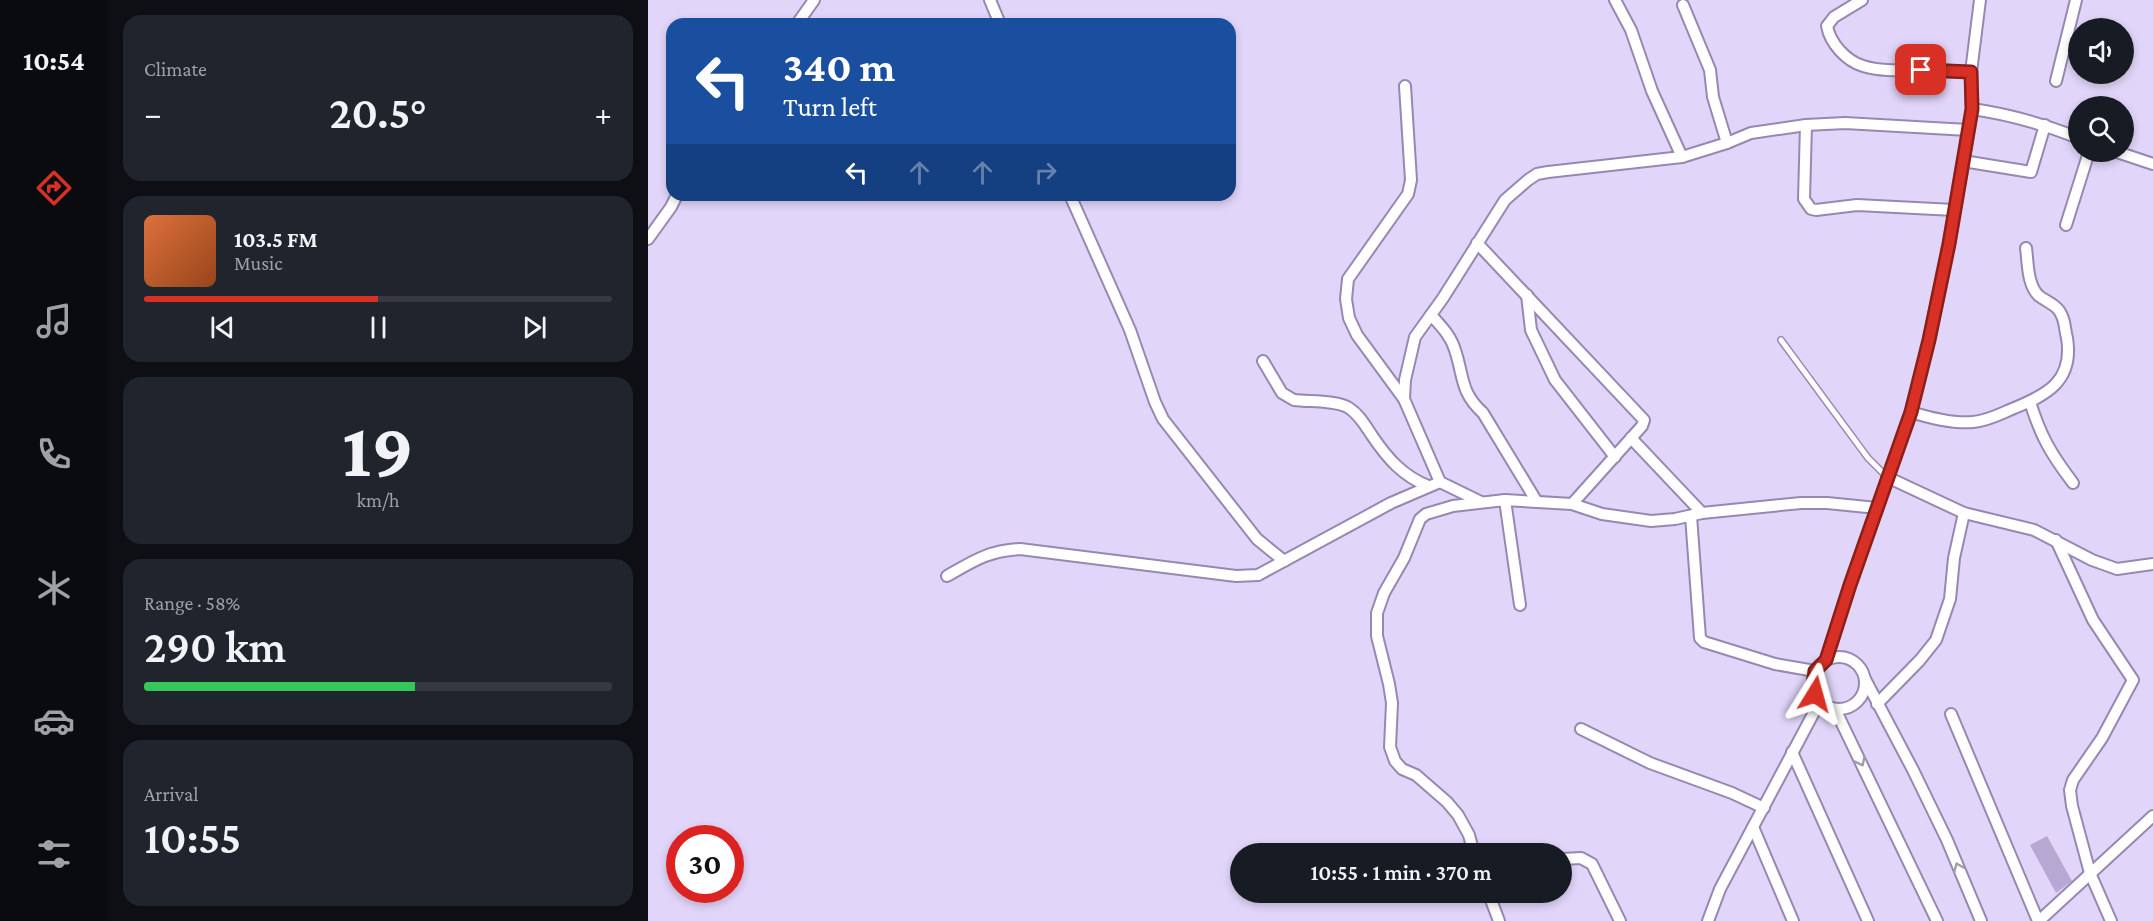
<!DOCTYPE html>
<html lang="en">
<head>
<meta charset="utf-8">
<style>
  :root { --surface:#171b24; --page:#20242c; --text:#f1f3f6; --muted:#9ea1a6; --line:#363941; --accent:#d93025 }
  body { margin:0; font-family:"Crimson Pro",serif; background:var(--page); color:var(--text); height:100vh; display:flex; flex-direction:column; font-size:22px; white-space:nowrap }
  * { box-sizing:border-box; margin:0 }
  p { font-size:20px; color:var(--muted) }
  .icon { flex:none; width:33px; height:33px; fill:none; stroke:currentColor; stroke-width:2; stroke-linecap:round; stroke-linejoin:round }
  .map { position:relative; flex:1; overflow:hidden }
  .sheet { display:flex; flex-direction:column; gap:15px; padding:15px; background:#0d0f14; width:540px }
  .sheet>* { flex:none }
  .hud { position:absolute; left:18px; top:18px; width:570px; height:183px; border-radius:18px; box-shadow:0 3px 9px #0003; background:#1a4fa0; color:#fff; overflow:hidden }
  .controls { position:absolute; left:1420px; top:18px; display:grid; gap:12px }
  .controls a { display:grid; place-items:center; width:66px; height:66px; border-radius:50%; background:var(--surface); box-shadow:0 3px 9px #0003; font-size:30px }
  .speed { position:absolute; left:18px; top:825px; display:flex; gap:12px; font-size:30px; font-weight:700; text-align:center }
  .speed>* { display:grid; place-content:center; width:78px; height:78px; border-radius:50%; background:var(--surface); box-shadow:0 3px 9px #0003; line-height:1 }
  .speed .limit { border:9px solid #d22; background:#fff; color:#111 }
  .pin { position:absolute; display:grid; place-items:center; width:51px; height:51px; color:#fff; margin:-26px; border-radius:12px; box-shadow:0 3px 9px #0006 }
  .me { position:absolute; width:66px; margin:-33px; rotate:8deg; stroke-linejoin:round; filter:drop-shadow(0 0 4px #0008) }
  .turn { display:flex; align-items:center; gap:21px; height:126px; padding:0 18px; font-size:27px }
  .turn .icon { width:78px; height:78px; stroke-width:2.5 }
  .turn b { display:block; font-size:42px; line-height:51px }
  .lanes { display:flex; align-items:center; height:57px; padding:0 18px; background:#0003; justify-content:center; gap:30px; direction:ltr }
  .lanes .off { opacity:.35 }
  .big { font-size:45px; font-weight:600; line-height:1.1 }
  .sheet .widget { flex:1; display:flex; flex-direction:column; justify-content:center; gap:9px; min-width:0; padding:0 21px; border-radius:18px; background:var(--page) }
  .sheet .dial { align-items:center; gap:0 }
  .dial b { font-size:78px; line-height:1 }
  .song { display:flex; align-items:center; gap:18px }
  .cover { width:72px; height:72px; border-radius:9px; background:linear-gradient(135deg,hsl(20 70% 55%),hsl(20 70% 35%)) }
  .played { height:6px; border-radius:3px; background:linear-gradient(90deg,var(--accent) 50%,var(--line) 50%) }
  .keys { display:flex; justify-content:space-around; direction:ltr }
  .heat { display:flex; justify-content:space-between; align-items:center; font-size:33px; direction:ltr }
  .charge { height:9px; border-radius:4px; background:linear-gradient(90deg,#34c759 58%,var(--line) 0) }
  .trip { position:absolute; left:582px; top:843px; width:342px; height:60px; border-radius:30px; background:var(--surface); box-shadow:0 3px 9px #0003; font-weight:600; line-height:60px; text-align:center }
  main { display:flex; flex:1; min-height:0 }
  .tab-bar { display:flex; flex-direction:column; width:108px; justify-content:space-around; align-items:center; background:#090b0e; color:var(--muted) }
  .tab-bar .icon { width:42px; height:42px }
  .tab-bar .active { color:var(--accent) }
  .tab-bar b { font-size:27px; color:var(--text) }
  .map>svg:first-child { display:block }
  .building { fill:#b7a8d3 }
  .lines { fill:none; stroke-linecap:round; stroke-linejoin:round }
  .service-casing { stroke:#9788b2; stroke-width:8 }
  .minor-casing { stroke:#9788b2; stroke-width:14 }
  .service { stroke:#fff; stroke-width:5 }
  .minor { stroke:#fff; stroke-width:10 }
  .oneway { stroke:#a09ea4 }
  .route-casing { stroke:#8d1f18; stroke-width:15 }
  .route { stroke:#d93025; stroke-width:10 }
</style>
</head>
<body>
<main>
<nav class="tab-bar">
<b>10:54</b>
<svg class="icon active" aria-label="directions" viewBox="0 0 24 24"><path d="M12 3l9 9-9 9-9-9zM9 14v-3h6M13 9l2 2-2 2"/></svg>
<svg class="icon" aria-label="music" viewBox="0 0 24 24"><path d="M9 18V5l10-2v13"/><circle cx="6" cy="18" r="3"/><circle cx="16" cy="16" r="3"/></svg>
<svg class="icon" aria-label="phone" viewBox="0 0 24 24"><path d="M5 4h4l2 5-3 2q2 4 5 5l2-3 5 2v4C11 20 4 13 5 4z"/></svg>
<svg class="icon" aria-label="climate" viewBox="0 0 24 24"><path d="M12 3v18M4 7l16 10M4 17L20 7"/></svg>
<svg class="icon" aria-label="car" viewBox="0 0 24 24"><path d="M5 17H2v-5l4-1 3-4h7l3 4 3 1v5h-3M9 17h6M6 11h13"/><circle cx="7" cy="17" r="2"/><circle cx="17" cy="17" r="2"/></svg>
<svg class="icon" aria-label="filters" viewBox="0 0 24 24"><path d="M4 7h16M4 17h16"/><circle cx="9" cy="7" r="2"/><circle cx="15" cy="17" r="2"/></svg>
</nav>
<section class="sheet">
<div class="widget"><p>Climate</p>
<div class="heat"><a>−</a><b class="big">20.5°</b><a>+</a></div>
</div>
<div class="widget">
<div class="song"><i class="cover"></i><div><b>103.5 FM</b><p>Music</p></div></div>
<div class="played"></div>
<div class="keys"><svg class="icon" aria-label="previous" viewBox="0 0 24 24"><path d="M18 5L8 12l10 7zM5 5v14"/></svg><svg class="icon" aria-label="pause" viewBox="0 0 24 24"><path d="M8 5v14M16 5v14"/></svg><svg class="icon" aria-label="next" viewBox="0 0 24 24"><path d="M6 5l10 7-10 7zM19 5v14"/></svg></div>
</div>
<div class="widget dial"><b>19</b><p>km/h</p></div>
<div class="widget"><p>Range · 58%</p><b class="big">290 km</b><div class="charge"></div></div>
<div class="widget"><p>Arrival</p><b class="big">10:55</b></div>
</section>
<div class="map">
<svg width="1505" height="921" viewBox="0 0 1505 921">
  <rect width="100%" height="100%" fill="#e1d5f9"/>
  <path class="building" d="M1399,836L1424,881L1408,893L1382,845Z"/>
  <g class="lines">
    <g class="service-casing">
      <path id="service" d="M1133,340L1220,458L1239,477"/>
    </g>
    <g class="minor-casing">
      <g id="minor">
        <path d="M342,0L352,24"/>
        <path d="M967,0L983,30L1004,91L1034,157"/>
        <path d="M1214,0L1186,17L1179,26C1182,43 1198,61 1215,66C1234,72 1256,70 1276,70C1292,70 1307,71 1323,72"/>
        <path d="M1035,5L1062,70L1065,97L1079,143"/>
        <path d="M149,24L166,0"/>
        <path d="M1408,81L1428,0"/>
        <path d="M1324,109C1361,114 1395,124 1431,138"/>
        <path d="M1158,125L1156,199L1163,209L1168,210L1209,205L1306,210"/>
        <path d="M1469,152L1505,164"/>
        <path d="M1315,161L1383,172L1397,125"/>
        <path d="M422,195L482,330L507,402L515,419L609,539L636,561"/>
        <path d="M1418,225L1441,152"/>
        <path d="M0,239L23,207L29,195"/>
        <path d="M829,243L996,420L994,426L924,504"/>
        <path d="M879,295L883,330L907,380L967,457"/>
        <path d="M783,315C793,326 803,336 807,350C816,377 812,392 835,413L889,502"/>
        <path d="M615,361L634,393L646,400C661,402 689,400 701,408C712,415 718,427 725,437C740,459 755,476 780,486"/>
        <path d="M756,399L709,335L701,318L698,299L700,279L760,194L763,180L757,86"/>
        <path d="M1382,402C1393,437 1403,454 1425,483"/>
        <path d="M1263,412C1282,418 1305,424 1325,422C1339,421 1352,414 1364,409C1399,395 1426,381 1419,338C1417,331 1417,322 1414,316C1410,305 1399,302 1391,296C1379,285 1380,262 1378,248"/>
        <path d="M983,438L1054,513"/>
        <path d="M1239,477L1316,513L1386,530L1444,560L1469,569L1505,564"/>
        <path d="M857,500L872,605"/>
        <path d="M833,502L792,482L756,399L757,380L767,337L795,298L857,200L880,180L889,174L900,172L1034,157L1079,143L1103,133L1158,125L1197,123L1320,130"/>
        <path d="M1043,516L1052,638L1056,642L1127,664L1167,671"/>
        <path d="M1408,540L1445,620L1485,680L1454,738L1425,780L1422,790L1424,806L1442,873L1463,921"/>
        <path d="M299,576C327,560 340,551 372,549L588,576L610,575L743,503L792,482"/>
        <circle cx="1191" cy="683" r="26"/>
        <path d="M1178,660L1202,585L1263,412L1281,340L1301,244L1324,109L1323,72L1332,0"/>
        <path d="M1217,679L1265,770L1299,840L1333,921"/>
        <path d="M1229,704L1272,660L1288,640L1302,599L1306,558L1316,513"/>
        <path d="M1187,709L1289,921"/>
        <path d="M1303,714L1390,921"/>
        <path d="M933,729L1002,763L1084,793L1116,808"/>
        <path d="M1144,752L1220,921"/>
        <path d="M1105,827L1145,921"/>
        <path d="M826,854L821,835L810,815L799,802L768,775L754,769L747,761L742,747L744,703L741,684L729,636V613L736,593L756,558L772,519L778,514L805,506L857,500L924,504L954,514L1003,521L1027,519L1054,513L1153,503H1179L1229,508"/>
        <path d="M914,859L933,858L944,864L972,921"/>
        <path d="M840,892L851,921"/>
        <path d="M1060,921L1072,889L1172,701"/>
        <path d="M1391,921L1505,816"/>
      </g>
    </g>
    <use href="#service" class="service"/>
    <use href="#minor" class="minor"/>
  </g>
  <defs><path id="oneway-chevron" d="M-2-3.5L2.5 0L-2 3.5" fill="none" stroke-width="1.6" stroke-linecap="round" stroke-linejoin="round" transform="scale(1.5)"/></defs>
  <g class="oneway">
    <use href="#oneway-chevron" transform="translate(1213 762) rotate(64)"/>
    <use href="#oneway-chevron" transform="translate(1310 867) rotate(-112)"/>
  </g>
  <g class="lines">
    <g class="route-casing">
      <path id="route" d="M1167,694L1165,687L1167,671L1178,660L1202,585L1263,412L1281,340L1301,244L1324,109L1323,72L1273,70"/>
    </g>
    <use href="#route" class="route"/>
  </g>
</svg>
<div class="controls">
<a><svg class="icon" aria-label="sound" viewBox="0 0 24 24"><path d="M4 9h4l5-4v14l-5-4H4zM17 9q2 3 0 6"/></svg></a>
<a><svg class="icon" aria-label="search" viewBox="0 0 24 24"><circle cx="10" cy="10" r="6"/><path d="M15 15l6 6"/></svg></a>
</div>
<div class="speed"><div class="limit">30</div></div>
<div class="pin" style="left:1273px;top:70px;background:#d93025"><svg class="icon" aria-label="arrive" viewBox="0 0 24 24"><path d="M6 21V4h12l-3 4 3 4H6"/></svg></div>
<svg class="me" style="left:1167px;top:694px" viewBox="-20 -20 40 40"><path d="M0-17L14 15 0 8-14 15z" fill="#d93025" stroke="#fff" stroke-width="4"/></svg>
<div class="trip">10:55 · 1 min · 370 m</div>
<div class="hud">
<div class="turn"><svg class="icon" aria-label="left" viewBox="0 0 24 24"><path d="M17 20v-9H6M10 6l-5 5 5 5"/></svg><div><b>340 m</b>Turn left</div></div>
<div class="lanes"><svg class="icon" aria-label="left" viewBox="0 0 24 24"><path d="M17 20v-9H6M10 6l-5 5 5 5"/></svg><svg class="icon off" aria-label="ahead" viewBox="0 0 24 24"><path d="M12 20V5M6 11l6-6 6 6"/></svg><svg class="icon off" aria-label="ahead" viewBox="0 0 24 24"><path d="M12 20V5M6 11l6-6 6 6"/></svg><svg class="icon off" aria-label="right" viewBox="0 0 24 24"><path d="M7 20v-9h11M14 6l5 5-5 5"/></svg></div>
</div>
</div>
</main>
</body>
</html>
